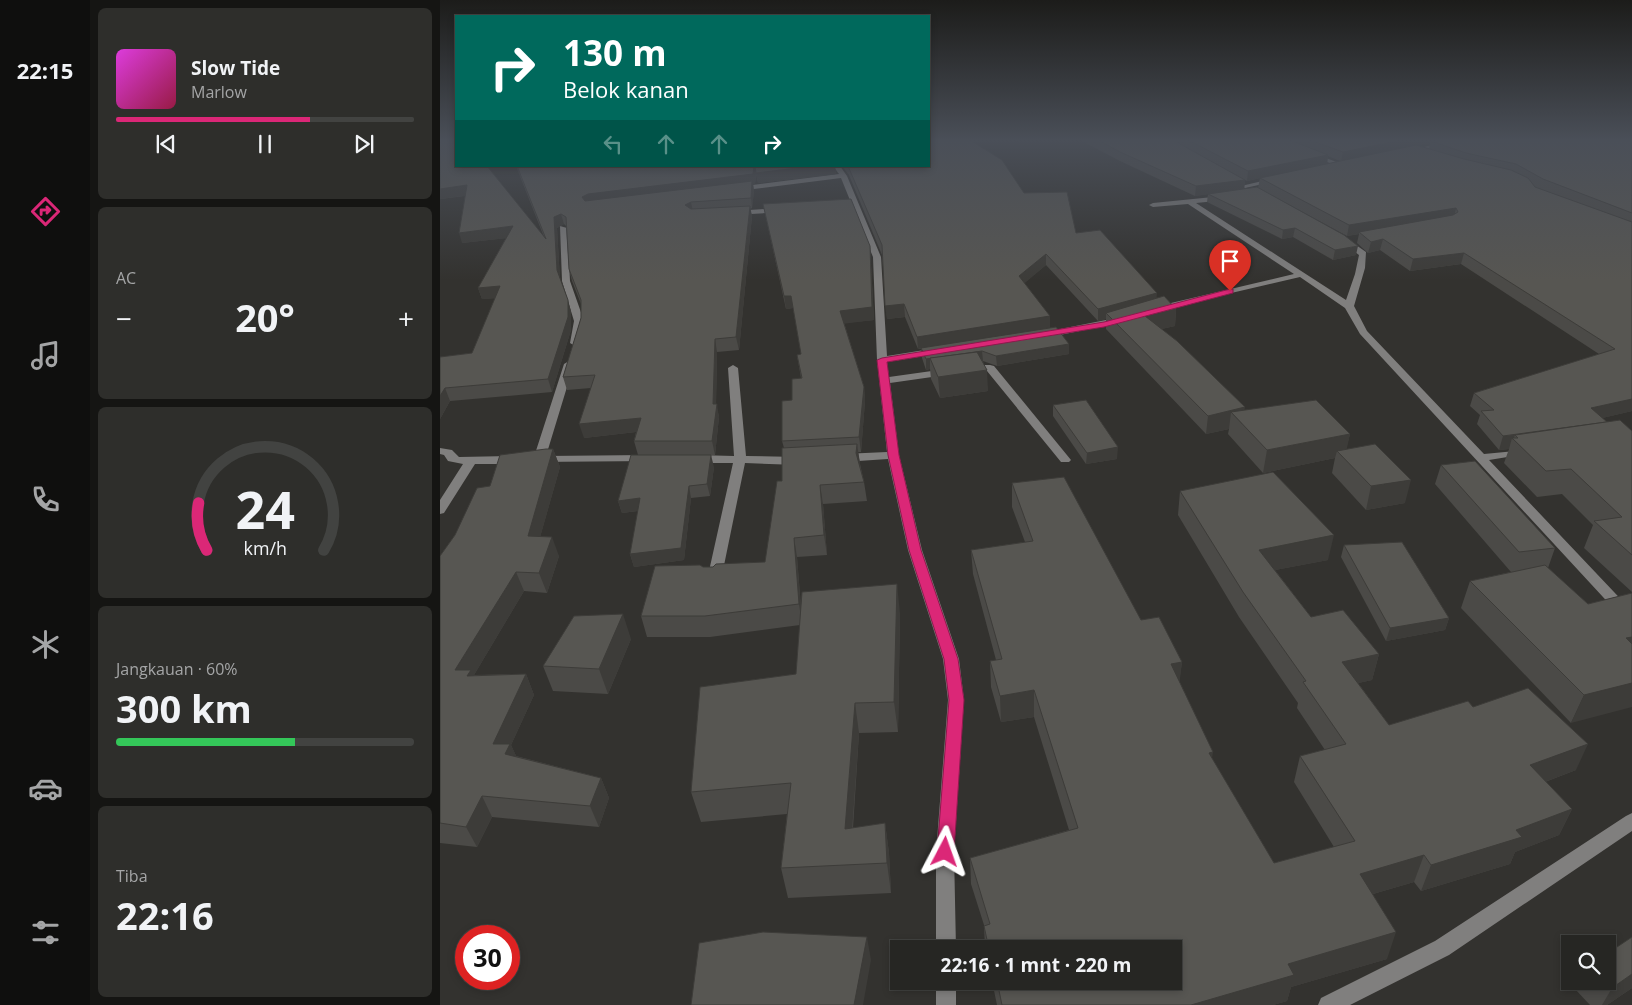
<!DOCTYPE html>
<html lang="id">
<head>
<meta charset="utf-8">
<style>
  :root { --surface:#262623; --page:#2e2e2b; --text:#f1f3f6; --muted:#a4a5a6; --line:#424341; --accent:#db2777 }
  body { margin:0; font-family:"Open Sans",sans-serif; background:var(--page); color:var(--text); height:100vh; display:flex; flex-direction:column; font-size:19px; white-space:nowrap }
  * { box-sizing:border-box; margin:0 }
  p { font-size:16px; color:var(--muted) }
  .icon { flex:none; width:28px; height:28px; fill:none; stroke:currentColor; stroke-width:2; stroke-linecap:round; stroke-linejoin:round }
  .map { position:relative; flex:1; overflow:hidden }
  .drawer { display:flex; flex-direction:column; gap:8px; padding:8px; background:#151513; width:350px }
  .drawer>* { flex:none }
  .guide { position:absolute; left:15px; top:15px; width:475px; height:152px; border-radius:0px; box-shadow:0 2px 8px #0003,0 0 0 1px var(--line); background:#00695c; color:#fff; overflow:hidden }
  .tools { position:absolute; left:1121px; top:935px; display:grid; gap:10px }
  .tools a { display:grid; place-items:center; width:55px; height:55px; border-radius:0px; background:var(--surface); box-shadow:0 2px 8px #0003,0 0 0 1px var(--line); font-size:25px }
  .speed { position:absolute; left:15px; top:925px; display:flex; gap:10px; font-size:25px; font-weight:700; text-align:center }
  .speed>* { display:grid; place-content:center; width:65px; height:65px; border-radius:50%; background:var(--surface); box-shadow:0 2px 8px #0003,0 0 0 1px var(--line); line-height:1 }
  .speed .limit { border:8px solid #d22; background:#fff; color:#111 }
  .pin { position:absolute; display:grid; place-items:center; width:42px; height:42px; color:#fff; margin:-51px -21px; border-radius:50% 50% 50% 0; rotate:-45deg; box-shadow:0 0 5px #0007 }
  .pin .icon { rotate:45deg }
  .me { position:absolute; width:55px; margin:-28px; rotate:4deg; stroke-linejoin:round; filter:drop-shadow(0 0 4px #0008) }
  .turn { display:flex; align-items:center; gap:18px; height:105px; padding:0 25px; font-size:22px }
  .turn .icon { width:65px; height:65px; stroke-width:2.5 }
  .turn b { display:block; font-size:35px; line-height:42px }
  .lanes { display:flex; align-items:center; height:48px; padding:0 25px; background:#0003; justify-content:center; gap:25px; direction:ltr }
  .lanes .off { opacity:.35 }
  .big { font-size:38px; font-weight:700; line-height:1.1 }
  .drawer .widget { flex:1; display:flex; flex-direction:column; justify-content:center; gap:8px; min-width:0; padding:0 18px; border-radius:8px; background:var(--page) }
  .drawer .dial { align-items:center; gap:0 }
  .dial svg { height:130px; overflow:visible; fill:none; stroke:var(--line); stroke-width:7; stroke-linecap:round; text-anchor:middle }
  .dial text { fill:var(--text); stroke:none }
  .song { display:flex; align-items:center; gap:15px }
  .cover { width:60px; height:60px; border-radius:8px; background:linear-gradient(135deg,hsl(300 70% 55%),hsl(340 70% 35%)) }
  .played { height:5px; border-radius:2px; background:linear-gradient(90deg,var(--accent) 65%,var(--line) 65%) }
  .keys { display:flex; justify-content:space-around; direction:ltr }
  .heat { display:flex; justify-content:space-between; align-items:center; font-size:28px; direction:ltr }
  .charge { height:8px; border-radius:4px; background:linear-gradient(90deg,#34c759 60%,var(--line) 0) }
  .trip { position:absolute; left:450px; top:940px; width:292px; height:50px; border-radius:0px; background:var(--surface); box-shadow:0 2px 8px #0003,0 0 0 1px var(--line); font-weight:700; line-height:50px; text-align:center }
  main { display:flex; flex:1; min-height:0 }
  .dock { display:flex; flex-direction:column; width:90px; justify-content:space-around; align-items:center; background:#0f0f0e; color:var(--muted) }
  .dock .icon { width:35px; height:35px }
  .dock .selected { color:var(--accent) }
  .dock b { font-size:22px; color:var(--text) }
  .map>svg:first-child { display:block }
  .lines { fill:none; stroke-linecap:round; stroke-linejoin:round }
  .minor { fill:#807f7e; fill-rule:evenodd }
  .wall { fill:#4b4a47; fill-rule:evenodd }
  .shaded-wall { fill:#3d3c39 }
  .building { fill:#575652; stroke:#3d3c39 }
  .route { fill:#db2777; stroke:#8e194d }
</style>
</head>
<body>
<main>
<nav class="dock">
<b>22:15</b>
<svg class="icon selected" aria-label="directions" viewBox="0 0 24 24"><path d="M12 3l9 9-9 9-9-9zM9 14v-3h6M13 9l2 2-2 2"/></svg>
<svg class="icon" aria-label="music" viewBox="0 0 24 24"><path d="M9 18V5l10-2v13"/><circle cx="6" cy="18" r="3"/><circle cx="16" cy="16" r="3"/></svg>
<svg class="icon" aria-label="phone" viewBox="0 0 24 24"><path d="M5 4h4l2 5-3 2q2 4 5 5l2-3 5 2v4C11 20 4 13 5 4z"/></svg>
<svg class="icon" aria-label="climate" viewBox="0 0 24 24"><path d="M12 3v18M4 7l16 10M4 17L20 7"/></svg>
<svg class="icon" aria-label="car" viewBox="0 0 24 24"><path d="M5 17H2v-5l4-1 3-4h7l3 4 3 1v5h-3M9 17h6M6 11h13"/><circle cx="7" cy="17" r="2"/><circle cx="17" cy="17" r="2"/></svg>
<svg class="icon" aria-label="filters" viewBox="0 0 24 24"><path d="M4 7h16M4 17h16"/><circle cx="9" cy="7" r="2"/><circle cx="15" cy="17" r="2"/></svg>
</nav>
<section class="drawer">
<div class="widget">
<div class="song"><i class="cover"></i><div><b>Slow Tide</b><p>Marlow</p></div></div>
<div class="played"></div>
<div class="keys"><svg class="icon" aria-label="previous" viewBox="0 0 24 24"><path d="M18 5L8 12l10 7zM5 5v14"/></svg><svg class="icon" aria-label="pause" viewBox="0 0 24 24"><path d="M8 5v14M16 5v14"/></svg><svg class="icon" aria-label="next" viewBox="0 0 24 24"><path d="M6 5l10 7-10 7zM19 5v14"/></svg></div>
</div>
<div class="widget"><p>AC</p>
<div class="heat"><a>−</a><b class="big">20°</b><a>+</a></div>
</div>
<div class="widget dial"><svg viewBox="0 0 100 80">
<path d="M14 69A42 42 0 1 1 86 69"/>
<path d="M14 69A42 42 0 0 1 9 40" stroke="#db2777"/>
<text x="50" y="56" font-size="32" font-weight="700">24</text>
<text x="50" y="72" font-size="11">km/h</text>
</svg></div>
<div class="widget"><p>Jangkauan · 60%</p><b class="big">300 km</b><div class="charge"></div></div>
<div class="widget"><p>Tiba</p><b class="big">22:16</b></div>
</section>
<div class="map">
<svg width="1192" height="1005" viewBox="0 0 1192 1005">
  <rect width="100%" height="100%" fill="#33322f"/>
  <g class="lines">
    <g class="minor">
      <path d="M1013,140H1024L970,153L967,151Z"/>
      <path d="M871,152L904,165L905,166L900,167L869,155V153Z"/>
      <path d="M393,166H400L407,176L441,257L447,356L497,348L502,351L497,354L447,362L449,377L506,369L511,372L506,375L450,383L459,455L482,550L519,659L524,700L514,852L516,949H496V852L508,700L503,659L468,550L448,459L403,462L397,458L403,454L447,452L437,360L433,257L401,178L297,191L293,189L297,187L399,174Z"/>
      <path d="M835,178L839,180L837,181L805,188L801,186Z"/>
      <path d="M783,196H786V200L756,203L906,300L915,274L919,255L899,240L906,238L926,252L925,268L914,306L927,331L1044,454L1086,450L1088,452L1086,454L1049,460L1192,611V625L1187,623L920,334L905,308L860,277L714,311V307L854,274L748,204L713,207L709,205L713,203Z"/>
      <path d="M339,208L343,210L342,212L294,215L290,213L294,211Z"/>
      <path d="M120,226L127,228L130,281L144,321L140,343L135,346L130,343L134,321L122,281Z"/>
      <path d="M681,317L686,320L684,322L605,338L600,335L605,332Z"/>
      <path d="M129,361L134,364L106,456L206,455L212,459L210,461L95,462L93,460L124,364Z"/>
      <path d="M293,365L298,368L306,456L358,457L364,461L358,465L305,463L281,580L274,584L267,580L293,463H256L250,459L256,455L294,456L288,368Z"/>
      <path d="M550,365L554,366L631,460L629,462H621L547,371H531L526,368L531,365Z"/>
      <path d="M0,448L12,450L19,457L76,456L82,460L76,464H35L4,513L0,514V500L23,464L8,461L4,455L0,454Z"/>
      <path d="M1192,813V831L1009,955L910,1005H878L881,998L995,941L1186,816Z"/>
      <rect x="496" y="981" width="20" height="24"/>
    </g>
  </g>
  <g class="wall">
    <path d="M0,140L104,237L76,166H395L396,174L318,183L316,174L315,184H313L314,191L312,208L310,209L312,216L299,350L277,352L276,404L279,417L275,455H198L194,441L196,432L144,438L151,388L127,390L123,377L141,318V304L132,281L129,269L126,226L124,224L117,228L120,279L131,312V330L112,392L10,401L0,419V357L32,353L55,298L42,299L38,288L66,238L22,243L25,196L0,199Z"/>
    <path d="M489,140H553L535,143L584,193L717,298L736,309L735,326L721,329L804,410L910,434L906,449L965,503L926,510L892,473L895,458L823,473L788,434L789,429L766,434L666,329V319L658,321L606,265L584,283L610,328L629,344V354L557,366L543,361L548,391L500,398L491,379L490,369L486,370L482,358L481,349H478L465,317L447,319L442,255L409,175L402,166H489Z"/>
    <path d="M640,140H1192V411L1162,418L1167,422L1192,431V592L1144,548L1153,525L1122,494L1097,497L1064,463L1069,449L1059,450L1037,424L1040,415L1030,406L1034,393L1159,354L1021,264L970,271L940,250L928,253L917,243L919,234L907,236L818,188L820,178L807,181L805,180L804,189L916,255L893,260L853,237L842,239L767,202L768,194L755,196L680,161ZM990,143L989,149L978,145ZM888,156L900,161L887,164Z"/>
    <path d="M323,204L430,246L434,320L404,323L424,387L425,401L421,452H418L420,464L424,482L427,501L383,504L387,555L357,557L361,607L460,613L458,732L419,733L413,828L445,823L449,853L451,893L348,898L341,868L347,814L261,822L251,792L356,674L360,625L270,637H207L201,616L263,567H273L325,562L342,481L344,448L342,441L352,400L361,378L357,355L361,354L353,308L346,309Z"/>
    <path d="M613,405L677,459L646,464L613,416Z"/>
    <path d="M113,449L120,467L100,537L119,556L107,593L84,591L34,675L86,674L94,695L71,745L76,756L161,778L169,798L159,827L52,817L37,847L0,843V556L50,486Z"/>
    <path d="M1001,465L1115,548L1108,568L1148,604L1192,593L1131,723L1021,608L1030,581L1071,572L995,484Z"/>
    <path d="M274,467L270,496L251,498L244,560L194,567L190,554L198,511L182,513L178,501Z"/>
    <path d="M572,483L701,620L742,662L739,682L772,759L834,863L894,847L854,782L860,756L885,750L857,708L858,703L799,617L738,515L740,491L888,560L835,570L871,617L939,654L932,680L918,683L949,725L1033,707L1136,770L1105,782L1132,809L1119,835L1075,852L1070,864L981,891L974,882L933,894L947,959L851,987L847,1001L833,1005H557L552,981H734V949H545L544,925L531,884L530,858L629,830L594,717L561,722L551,687L550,661L556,660L533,574L531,550L585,542L572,507Z"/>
    <path d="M904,545L1009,618L1005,630L946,641L901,557Z"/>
    <path d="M191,639L168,694L113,691L103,666Z"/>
    <path d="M1192,937V988L1167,1005H1150L1135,989L1140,981H1168Z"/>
  </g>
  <g class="shaded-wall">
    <path d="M523,140H553L524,145Z"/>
    <path d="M962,140H1005L991,141L990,143L901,161L903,152Z"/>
    <path d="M888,155L887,164L807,181L808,171Z"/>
    <path d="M315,166L316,174L315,184H313L314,191L312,208L311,198L145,207L142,197L148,194Z"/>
    <path d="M374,166H395L396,174L318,183L316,173Z"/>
    <path d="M805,180L804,190L755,196L756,186Z"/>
    <path d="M27,185L31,195L0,199V189Z"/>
    <path d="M251,202L253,212L245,205Z"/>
    <path d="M310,206L312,216L299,350L296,337Z"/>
    <path d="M1016,208L1014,218L919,232V234L907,236L909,225Z"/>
    <path d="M121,214L124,224L117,228L120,281L117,270L114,217Z"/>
    <path d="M73,226L76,237L22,243L19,233Z"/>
    <path d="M855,228L853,237L842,239L843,230Z"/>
    <path d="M943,239L940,250L928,253L931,242Z"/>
    <path d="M430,246L434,320L402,324L400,311Z"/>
    <path d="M918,246L916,255L893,260L895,250Z"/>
    <path d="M1024,253L1021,264L970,271L973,259Z"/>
    <path d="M606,254V265L579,288V276Z"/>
    <path d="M60,286L64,298L42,299L38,288Z"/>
    <path d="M717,293L716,305L666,313V319L658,321V309Z"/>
    <path d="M344,296H351L353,308L346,309Z"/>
    <path d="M128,300L131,312V330L112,392L108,379Z"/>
    <path d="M464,304L465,317L447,319L445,306Z"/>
    <path d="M736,309L735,326L704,333L705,316Z"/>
    <path d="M610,316V329L478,349L477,337Z"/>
    <path d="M275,339L277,352L276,408L277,404L279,417L275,455L272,441Z"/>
    <path d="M629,344V354L557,366L556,356Z"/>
    <path d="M542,351L543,361L490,358Z"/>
    <path d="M490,358V369L486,370V359Z"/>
    <path d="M547,370L548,391L500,398L498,377Z"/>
    <path d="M424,387L425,401L421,452L419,437Z"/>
    <path d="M5,388L10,401L0,419V396Z"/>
    <path d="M1192,399V411L1146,422L1151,408Z"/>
    <path d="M805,407L802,424L791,412L789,429L766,434L768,416Z"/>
    <path d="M201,418L204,431L144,438L139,424Z"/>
    <path d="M910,434L905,457L897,451L895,458L823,473L827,450Z"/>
    <path d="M1075,435L1073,440L1072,438L1069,449L1059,450L1063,436Z"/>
    <path d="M417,444L420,463L419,472L416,453Z"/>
    <path d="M678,447L677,459L646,464L647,453Z"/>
    <path d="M113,449L120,467L95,555L88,536Z"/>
    <path d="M271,455L274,467L270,496L267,484Z"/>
    <path d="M971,480L965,503L926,510L931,486Z"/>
    <path d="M380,485L383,504L387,555L384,535Z"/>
    <path d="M249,486L251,498L244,560L194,567L190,554Z"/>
    <path d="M200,498L204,510L182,513L178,501Z"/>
    <path d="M894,535L888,560L815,574L819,550Z"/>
    <path d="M112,537L119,556L107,593L99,573Z"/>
    <path d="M354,538L357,557L362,624L359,604Z"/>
    <path d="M76,572L84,591L34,675L41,690L15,670Z"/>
    <path d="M457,584L460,613L458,732L454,702Z"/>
    <path d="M183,614L191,639L168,694L159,669Z"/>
    <path d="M1009,618L1005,630L946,641L950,628Z"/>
    <path d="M1192,637V661L1186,638Z"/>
    <path d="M939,654L932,680L896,688L902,662Z"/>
    <path d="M742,662L739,687L731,664Z"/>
    <path d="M86,674L94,695L71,745L80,764L53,744Z"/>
    <path d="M1192,683V707L1131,723L1144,695Z"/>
    <path d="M594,690V717L561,722L560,696Z"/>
    <path d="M415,703L419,733L410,859L405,829Z"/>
    <path d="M1148,744L1136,770L1078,792L1090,765Z"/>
    <path d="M773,752L769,779V753Z"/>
    <path d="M161,778L169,798L159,827L150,806Z"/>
    <path d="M42,796L52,817L37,847L26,827Z"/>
    <path d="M1132,809L1119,835L1075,852L1070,864L981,891L991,865L1076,830Z"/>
    <path d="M445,823L449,853L451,893L447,863Z"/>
    <path d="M984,855L974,882L912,900L920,874Z"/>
    <path d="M956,932L947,959L851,987L847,1001L833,1005H751L848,964Z"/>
    <path d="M427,937L431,960L423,1005H414Z"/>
    <path d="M1192,974V988L1167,1005H1162L1172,988Z"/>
  </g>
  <g class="building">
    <path d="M0,140H16V166H47L106,239L77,166H314L313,174L148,194L142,197L145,201L312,181L311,198L251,202L245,205L251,209L310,206L296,337L275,339L273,404H277L272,441H194L201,418L139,424L155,375L123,377L141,318V300L129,269L126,217L121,214L114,217L117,270L128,300V317L108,379L5,388L0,396V357L32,353L60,286L38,288L73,226L19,233L27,185L0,189Z"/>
    <path d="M489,140H530L562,160L584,193L627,192L636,233L660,230L717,293L658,309L606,254L579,276L610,316L477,337L464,304L445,306L442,245L408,166H489Z"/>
    <path d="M658,140H733L805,180L756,186L680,152Z"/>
    <path d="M748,140H850L888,155L808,171Z"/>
    <path d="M870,140H962L903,152Z"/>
    <path d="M996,140H1192V213L1103,179L1076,164L1026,153L991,141Z"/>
    <path d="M976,145L1024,159L1071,170L1088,178L1095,187L1192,222V399L1151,408L1167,422L1063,436L1041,411L1054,410L1034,393L1175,349L1024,253L973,259L943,239L931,242L919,232L1013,215L1018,212L1016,208L909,225L820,178Z"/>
    <path d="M315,166H374L316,173Z"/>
    <path d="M817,187L904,235L918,246L895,250L855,228L843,230L768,194Z"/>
    <path d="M411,199L430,246L432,307L400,311L424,387L419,437L342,441V401L352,400V379L362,378L357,355L361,354L351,296H344L323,204Z"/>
    <path d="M724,296L736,309L705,316L737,341L805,407L768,416L666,313Z"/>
    <path d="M616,327L629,344L556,356L542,351L486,359L481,348Z"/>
    <path d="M537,352L547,370L498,377L490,358Z"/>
    <path d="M646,400L678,447L647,453L613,405Z"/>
    <path d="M876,400L910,434L827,450L791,412Z"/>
    <path d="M1180,420L1192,431V555L1154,521L1182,517L1131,469L1106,471L1072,438H1078L1075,435Z"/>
    <path d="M417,444L416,453L424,482L380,485L384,535L354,538L359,604L265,616H201L215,566L260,565L263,567H273L276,564L325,562L337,481H342V448Z"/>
    <path d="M935,444L971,480L931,486L897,451Z"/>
    <path d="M106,449H113L88,536L112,537L99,573L76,572L15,670H31L27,676L86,674L53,744H70L65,754L161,778L150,806L42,796L26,827L0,823V556L15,535L37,488L50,486L60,455Z"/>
    <path d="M191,455H271L267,484L249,486L241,548L190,554L200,498L178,501Z"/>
    <path d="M1035,461L1115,548L1079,552L1001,465Z"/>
    <path d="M833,472L894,535L819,550L871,617L903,610L939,654L902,662L949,725L1028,701L1033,707L1088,688L1148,744L1090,765L1132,809L1076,830L1082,837L991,865L984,855L920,874L956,932L848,964L854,975L751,1005H562L557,981H734V949H549L544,926L550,924L530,858L638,828L594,690L560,696L550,661L562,659L531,550L593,541L572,483L624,477L701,620L719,617L742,662L731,664L773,752L769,753L834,863L915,841L860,756L906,744L863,682L866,681L803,592L740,491Z"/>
    <path d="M962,542L1009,618L950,628L904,545Z"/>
    <path d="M1105,565L1148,604L1192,593V637L1186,638L1192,644V683L1144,695L1030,581Z"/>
    <path d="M457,584L454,702L415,703L405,829L445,823L447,863L341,868L351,783L251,792L260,687L356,674L362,592Z"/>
    <path d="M183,614L159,669L103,666L134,616Z"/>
    <path d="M323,932L427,937L414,1005H251L259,943Z"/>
    <path d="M1192,937V974L1172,988L1166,981H1168V953Z"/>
  </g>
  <linearGradient id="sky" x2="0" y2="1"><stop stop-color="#1c1c1a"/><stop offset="0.5" stop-color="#4a4f58"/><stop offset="1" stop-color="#4a4f58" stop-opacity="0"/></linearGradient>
  <rect width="1192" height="280" fill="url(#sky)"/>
  <path class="route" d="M790,289H793V293L664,327L447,362L459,455L481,550L518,659L524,700L514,852L511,857L505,860L499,857L497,852L509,700L504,659L469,550L448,455L437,360L442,358L664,322Z"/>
</svg>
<div class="tools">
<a><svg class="icon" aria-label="search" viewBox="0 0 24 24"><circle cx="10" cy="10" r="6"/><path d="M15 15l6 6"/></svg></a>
</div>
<div class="speed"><div class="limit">30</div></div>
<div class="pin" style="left:790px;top:291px;background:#d93025"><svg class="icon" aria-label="arrive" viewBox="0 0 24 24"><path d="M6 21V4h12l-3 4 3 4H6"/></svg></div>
<svg class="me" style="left:505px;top:852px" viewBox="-20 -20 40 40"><path d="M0-17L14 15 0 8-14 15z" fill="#db2777" stroke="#fff" stroke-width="4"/></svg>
<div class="trip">22:16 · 1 mnt · 220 m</div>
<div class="guide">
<div class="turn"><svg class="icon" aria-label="right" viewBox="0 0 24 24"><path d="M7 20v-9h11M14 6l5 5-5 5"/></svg><div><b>130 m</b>Belok kanan</div></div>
<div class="lanes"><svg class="icon off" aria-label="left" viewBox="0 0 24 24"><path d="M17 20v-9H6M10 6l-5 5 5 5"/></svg><svg class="icon off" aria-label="ahead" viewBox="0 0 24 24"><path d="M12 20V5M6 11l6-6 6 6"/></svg><svg class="icon off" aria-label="ahead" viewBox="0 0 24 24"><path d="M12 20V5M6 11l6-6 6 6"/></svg><svg class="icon" aria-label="right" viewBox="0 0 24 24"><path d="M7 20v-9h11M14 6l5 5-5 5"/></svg></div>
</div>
</div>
</main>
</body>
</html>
